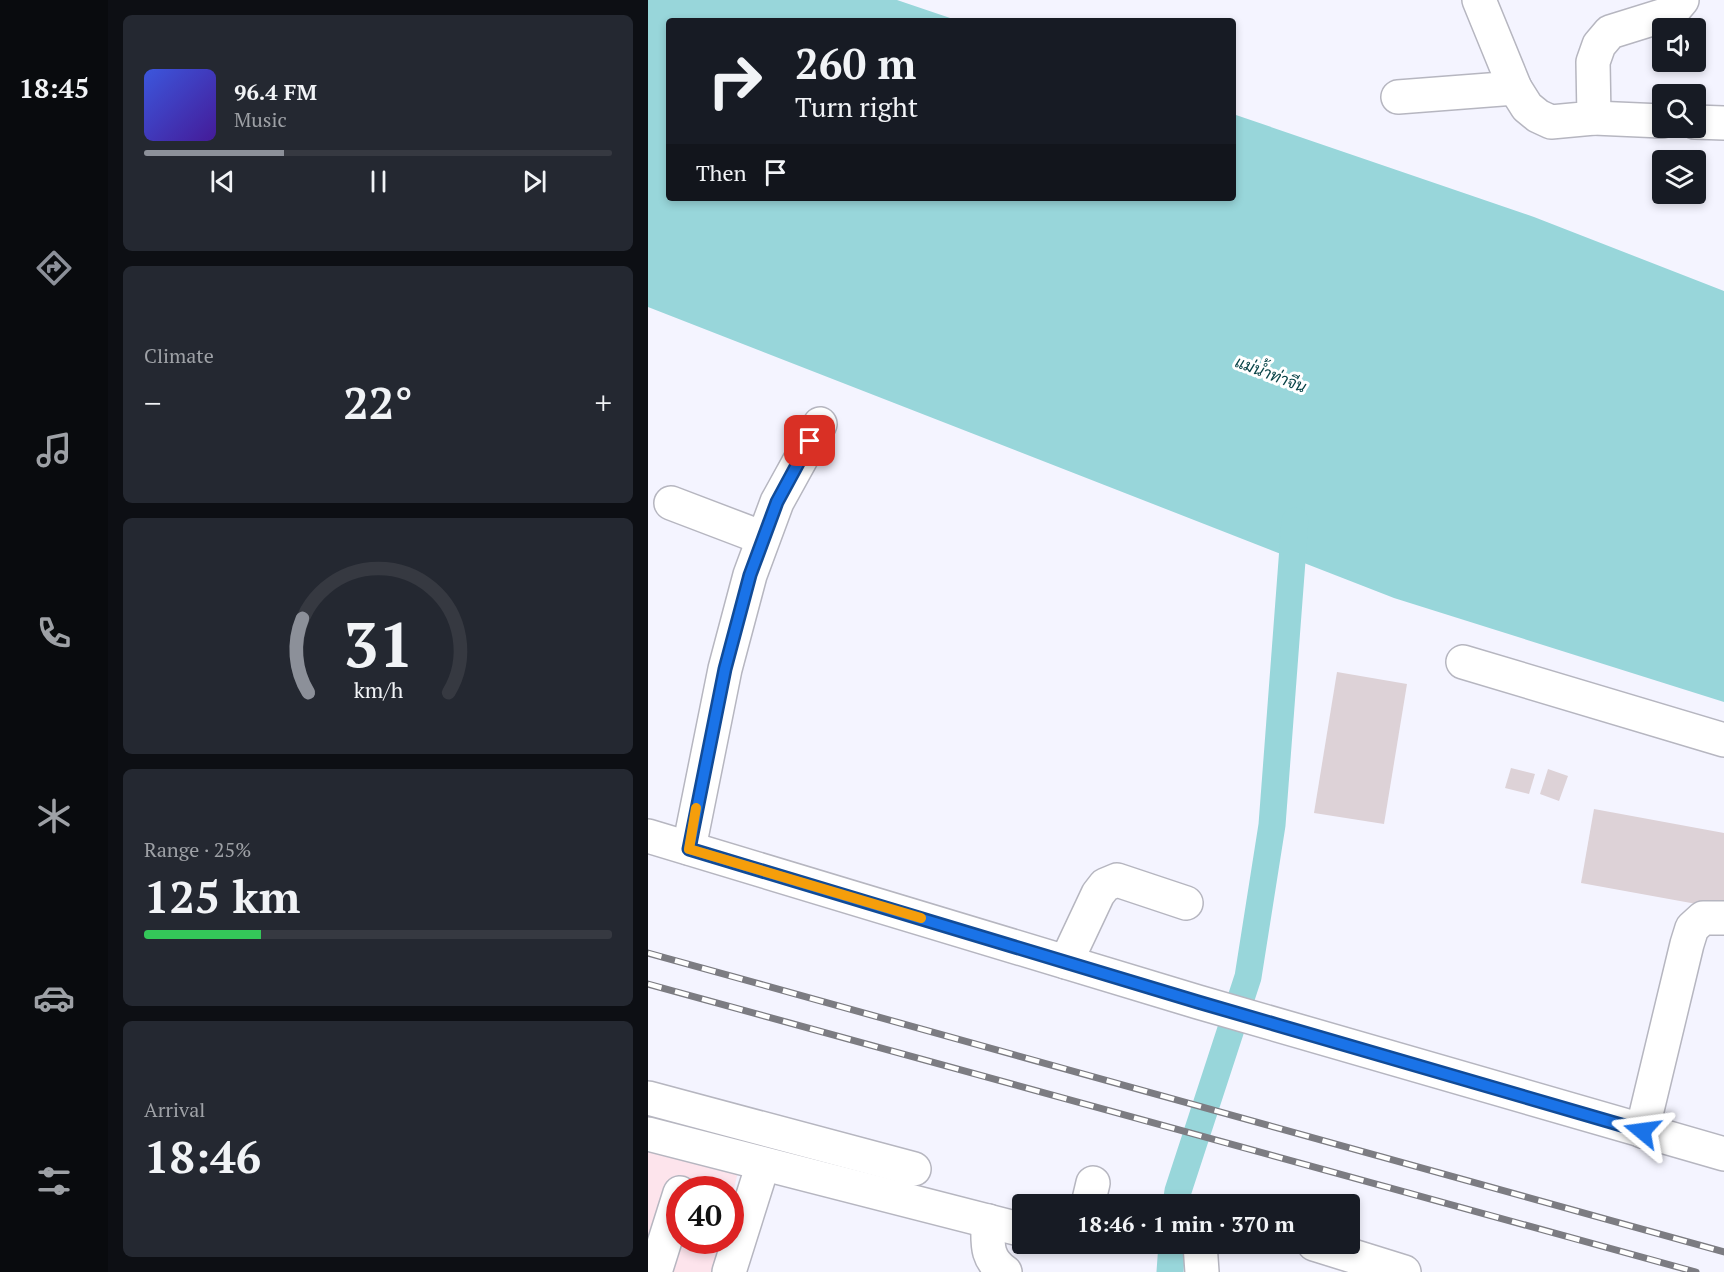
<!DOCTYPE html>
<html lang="en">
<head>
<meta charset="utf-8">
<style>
  :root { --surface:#171b24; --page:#242831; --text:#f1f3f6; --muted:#9ea1a6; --line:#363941; --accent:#8c9099 }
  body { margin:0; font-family:"PT Serif",Sarabun,serif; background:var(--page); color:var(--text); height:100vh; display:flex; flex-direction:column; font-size:22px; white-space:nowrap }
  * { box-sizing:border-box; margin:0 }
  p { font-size:20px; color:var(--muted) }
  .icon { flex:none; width:33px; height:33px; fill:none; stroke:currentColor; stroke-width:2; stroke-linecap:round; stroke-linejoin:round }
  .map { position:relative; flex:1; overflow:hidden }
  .sheet { display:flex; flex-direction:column; gap:15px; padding:15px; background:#0d0f14; width:540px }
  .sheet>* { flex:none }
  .guide { position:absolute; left:18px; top:18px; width:570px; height:183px; border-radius:6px; box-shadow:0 3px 9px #0003; background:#171b24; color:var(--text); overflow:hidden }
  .controls { position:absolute; left:1004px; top:18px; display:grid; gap:12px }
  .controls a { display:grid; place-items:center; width:54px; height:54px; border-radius:6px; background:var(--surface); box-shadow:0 3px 9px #0003; font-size:30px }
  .speed { position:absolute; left:18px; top:1176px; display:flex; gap:12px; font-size:30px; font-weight:700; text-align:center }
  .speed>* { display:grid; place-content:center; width:78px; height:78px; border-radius:50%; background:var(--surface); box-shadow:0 3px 9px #0003; line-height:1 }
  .speed .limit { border:9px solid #d22; background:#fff; color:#111 }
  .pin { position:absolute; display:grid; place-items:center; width:51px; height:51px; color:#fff; margin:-26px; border-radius:12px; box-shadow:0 3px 9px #0006 }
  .me { position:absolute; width:66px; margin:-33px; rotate:286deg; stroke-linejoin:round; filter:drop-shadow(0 0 4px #0008) }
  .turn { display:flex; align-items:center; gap:21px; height:126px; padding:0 30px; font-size:27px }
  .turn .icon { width:78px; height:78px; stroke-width:2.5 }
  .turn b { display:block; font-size:42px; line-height:51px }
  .then { display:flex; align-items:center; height:57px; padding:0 30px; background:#0003; gap:12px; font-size:22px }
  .big { font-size:45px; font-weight:800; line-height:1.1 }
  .sheet .card { flex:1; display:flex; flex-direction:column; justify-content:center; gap:9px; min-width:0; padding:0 21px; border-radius:9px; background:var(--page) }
  .sheet .dial { align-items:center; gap:0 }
  .dial svg { height:156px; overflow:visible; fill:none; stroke:var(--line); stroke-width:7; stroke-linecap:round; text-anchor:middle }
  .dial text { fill:var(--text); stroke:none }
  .song { display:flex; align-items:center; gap:18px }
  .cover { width:72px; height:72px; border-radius:9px; background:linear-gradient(135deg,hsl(230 70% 55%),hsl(260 70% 35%)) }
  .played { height:6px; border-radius:3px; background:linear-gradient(90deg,var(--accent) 30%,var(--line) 30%) }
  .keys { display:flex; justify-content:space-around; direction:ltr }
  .heat { display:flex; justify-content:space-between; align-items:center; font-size:33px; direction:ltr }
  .charge { height:9px; border-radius:4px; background:linear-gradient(90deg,#34c759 25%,var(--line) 0) }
  .trip { position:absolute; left:364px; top:1194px; width:348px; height:60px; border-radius:6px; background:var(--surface); box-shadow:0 3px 9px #0003; font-weight:800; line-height:60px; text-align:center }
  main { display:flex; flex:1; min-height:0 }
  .menu { display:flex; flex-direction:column; width:108px; justify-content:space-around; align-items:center; background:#090b0e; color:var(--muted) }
  .menu .icon { width:42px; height:42px }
  .menu .on { color:var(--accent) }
  .menu b { font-size:27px; color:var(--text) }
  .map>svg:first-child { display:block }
  .education { fill:#fde4ec }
  .water { fill:#98d6da }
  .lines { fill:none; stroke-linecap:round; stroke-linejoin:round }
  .canal { stroke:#98d6da; stroke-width:27 }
  .building { fill:#ddd2d7 }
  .minor-casing { stroke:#b6b6c0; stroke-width:36 }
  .minor { stroke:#fff; stroke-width:33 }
  .rail-casing { stroke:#7c7c82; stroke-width:7 }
  .rail { stroke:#fff; stroke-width:4.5; stroke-dasharray:14; stroke-linecap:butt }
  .route-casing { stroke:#114b97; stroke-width:15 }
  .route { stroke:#1a73e8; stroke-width:10 }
  .slow { stroke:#f59e0b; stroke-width:10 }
  .labels { text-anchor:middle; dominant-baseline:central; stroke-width:6; stroke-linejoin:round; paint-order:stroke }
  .water-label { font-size:16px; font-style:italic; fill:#084347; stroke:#fff }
</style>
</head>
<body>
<main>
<nav class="menu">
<b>18:45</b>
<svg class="icon on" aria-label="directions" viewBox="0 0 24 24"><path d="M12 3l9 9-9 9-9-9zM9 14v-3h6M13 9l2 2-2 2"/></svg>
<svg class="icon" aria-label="music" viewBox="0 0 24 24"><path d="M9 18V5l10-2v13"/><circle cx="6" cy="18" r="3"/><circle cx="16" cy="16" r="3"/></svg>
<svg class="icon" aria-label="phone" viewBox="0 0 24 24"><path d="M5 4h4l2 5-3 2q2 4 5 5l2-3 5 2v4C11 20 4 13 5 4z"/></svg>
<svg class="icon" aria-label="climate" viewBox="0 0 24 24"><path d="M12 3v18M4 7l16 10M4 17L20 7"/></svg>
<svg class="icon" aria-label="car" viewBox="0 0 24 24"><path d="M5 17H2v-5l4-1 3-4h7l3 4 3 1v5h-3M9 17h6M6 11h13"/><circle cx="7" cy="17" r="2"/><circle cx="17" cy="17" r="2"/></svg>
<svg class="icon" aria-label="filters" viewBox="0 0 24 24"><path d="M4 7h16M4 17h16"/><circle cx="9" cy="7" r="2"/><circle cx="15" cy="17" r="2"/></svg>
</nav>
<section class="sheet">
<div class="card">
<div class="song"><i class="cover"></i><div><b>96.4 FM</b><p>Music</p></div></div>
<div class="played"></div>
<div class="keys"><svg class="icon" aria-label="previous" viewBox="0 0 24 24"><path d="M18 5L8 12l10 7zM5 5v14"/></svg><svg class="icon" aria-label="pause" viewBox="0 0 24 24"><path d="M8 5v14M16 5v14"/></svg><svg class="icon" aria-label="next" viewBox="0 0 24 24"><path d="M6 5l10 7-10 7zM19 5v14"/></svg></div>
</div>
<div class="card"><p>Climate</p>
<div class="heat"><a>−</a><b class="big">22°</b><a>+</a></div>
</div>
<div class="card dial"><svg viewBox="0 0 100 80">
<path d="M14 69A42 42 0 1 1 86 69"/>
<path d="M14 69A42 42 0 0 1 11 31" stroke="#8c9099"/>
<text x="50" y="56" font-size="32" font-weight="700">31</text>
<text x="50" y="72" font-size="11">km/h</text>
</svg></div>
<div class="card"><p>Range · 25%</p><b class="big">125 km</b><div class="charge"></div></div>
<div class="card"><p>Arrival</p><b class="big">18:46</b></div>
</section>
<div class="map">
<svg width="1076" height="1272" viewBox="0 0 1076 1272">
  <rect width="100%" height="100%" fill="#f4f4ff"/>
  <path class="education" d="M0,1147L90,1172L83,1201L82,1190H32V1240L72,1241L63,1272H0Z"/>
  <path class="water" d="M0,0H249L311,21H21V198H585V114L886,217L1076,291V702L746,598L0,307Z"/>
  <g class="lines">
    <g class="canal">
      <path d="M528,1204L530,1191L600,977L624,825L647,521"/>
      <path d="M522,1272L524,1244"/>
    </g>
  </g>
  <g class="building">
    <path d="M689,672L759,684L736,824L666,813Z"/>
    <path d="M863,768L887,774L881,794L857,788Z"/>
    <path d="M900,769L920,776L911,801L892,794Z"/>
    <path d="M946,809L1076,833V909L933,883Z"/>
  </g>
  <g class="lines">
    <g class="minor-casing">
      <g id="minor">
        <path d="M831,0L867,88L879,107L890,116L903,122L946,118L945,62L951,45L962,32L1023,13L1034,0"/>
        <path d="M750,97L867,88"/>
        <path d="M946,118L1014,121"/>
        <path d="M1047,122L1076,123"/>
        <path d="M23,503L115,538"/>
        <path d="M815,662L1076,740"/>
        <path d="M0,836L550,1002L1076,1154"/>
        <path d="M41,848L77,669L102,575L129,502L172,424"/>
        <path d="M418,962L450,894L457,885L469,880L538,903"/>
        <path d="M0,1098L266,1169"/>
        <path d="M994,1131L1039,944L1044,928L1055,918H1076"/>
        <path d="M0,1134L375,1230"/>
        <path d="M440,1204L445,1183"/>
        <path d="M340,1221C340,1243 337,1258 357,1272"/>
        <path d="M552,1244L554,1272"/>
        <path d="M666,1244L756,1272"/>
        <path d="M7,1272L32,1193"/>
        <path d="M81,1272L115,1164"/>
      </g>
    </g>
    <use href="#minor" class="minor"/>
    <g class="rail-casing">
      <g id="rail">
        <path d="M0,953L1076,1252"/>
        <path d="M0,984L1048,1272"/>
      </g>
    </g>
    <use href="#rail" class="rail"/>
  </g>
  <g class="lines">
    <g class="route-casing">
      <path id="route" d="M162,441L129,502L102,575L77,669L41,849L550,1002L994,1131"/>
    </g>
    <use href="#route" class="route"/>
    <path class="slow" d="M48,808L41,849L273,918"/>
  </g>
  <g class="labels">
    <g class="water-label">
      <text transform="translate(623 374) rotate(21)">แม่น้ำท่าจีน</text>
    </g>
  </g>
</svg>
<div class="controls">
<a><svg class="icon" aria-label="sound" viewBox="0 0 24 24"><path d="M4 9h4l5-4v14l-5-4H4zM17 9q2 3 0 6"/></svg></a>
<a><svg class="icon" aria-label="search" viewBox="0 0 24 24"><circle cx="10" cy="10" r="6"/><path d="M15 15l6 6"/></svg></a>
<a><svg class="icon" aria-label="layers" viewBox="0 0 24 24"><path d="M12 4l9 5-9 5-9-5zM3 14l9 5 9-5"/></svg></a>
</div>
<div class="speed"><div class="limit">40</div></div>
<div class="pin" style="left:162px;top:441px;background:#d93025"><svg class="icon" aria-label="arrive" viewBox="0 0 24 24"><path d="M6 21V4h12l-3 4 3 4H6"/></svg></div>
<svg class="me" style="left:994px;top:1131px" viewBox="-20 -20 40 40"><path d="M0-17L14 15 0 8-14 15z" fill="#1a73e8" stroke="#fff" stroke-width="4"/></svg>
<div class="trip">18:46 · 1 min · 370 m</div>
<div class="guide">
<div class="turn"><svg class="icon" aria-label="right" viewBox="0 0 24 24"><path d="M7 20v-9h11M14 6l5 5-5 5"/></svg><div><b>260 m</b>Turn right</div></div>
<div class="then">Then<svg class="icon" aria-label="arrive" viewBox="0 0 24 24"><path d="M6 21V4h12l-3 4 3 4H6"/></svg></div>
</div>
</div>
</main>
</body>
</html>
